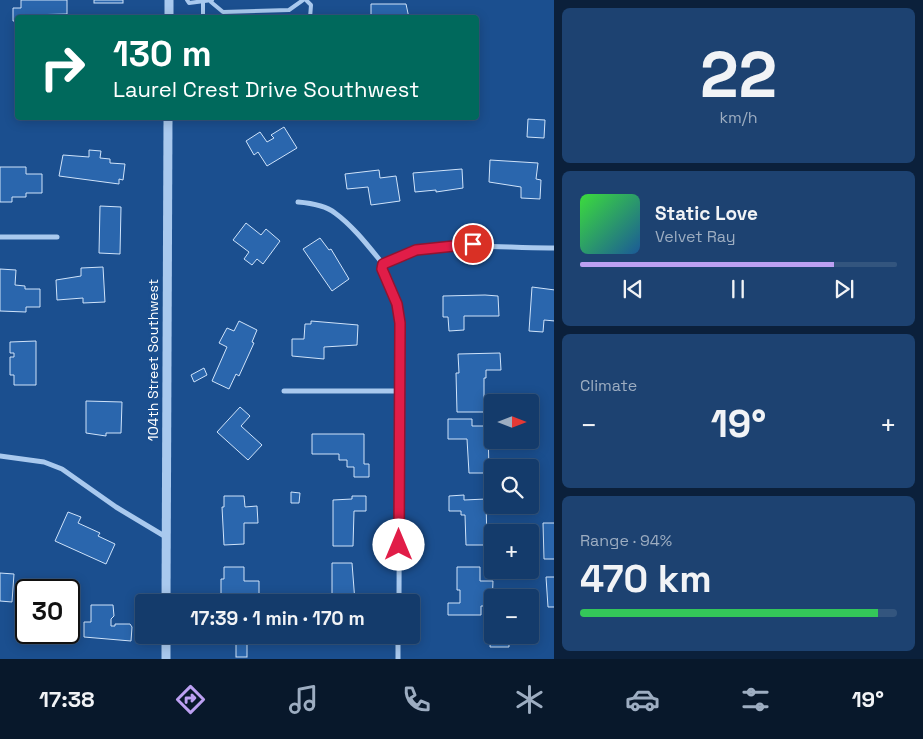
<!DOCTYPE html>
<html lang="en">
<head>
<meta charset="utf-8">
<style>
  :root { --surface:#143b6b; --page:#1d4271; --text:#f1f3f6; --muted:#9dadc1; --line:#33557e; --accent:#bca0f2 }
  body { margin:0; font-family:"Space Grotesk",sans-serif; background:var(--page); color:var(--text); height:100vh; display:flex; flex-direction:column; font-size:19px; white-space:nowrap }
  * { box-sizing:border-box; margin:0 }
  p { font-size:16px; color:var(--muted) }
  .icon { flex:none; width:28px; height:28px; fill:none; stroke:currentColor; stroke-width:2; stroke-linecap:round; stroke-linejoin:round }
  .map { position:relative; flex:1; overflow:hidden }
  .panel { display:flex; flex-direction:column; gap:8px; padding:8px; background:#0b203b; width:369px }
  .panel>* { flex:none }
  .top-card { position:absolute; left:15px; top:15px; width:464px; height:105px; border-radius:5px; box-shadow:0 2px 12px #0003,0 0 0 1px var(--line); background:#00695c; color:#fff; overflow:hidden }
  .needle { width:32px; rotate:90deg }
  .controls { position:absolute; left:484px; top:394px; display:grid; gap:10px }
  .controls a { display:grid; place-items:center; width:55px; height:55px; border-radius:5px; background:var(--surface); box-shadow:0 2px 12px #0003,0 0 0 1px var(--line); font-size:25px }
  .speed { position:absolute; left:15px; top:579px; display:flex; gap:10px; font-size:25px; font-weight:700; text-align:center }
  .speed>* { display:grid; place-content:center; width:65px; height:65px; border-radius:50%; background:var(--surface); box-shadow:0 2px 12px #0003,0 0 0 1px var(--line); line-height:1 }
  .speed .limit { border:2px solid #111; border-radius:8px; background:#fff; color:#111 }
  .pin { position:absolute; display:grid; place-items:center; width:42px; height:42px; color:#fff; margin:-21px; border:2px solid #fff; border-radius:50%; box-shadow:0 1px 5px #0007 }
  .me { position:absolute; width:55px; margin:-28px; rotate:0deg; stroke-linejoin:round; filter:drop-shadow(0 0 4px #0008) }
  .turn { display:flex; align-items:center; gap:18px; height:105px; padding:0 15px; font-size:22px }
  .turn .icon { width:65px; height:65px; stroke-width:2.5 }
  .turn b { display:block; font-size:35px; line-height:42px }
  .big { font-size:38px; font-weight:700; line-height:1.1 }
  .panel .tile { flex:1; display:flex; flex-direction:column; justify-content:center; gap:8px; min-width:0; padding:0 18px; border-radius:8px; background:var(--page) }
  .panel .dial { align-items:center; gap:0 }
  .dial b { font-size:65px; line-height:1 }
  .song { display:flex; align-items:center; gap:15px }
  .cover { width:60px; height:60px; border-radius:8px; background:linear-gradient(135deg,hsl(120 70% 55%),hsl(210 70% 35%)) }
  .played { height:5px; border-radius:2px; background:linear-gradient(90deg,var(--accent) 80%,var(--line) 80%) }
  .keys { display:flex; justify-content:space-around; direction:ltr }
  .heat { display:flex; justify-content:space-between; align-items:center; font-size:28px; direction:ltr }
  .charge { height:8px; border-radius:4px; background:linear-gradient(90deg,#34c759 94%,var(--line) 0) }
  .trip { position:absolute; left:135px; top:594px; width:285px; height:50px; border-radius:5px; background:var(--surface); box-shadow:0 2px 12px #0003,0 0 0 1px var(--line); font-weight:700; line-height:50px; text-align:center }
  .menu { display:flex; height:80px; justify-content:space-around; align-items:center; background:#08182b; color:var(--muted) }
  .menu .icon { width:35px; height:35px }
  .menu .active { color:var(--accent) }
  .menu b { font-size:22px; color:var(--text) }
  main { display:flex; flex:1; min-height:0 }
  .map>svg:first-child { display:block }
  .building { fill:#2a66ad; stroke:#cfe3fa }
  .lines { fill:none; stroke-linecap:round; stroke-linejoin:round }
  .service { stroke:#a9c9ee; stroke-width:4 }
  .minor { stroke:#a9c9ee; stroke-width:5 }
  .tertiary { stroke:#a9c9ee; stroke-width:9 }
  .route-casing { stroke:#92132f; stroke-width:12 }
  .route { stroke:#e11d48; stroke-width:9 }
  .labels { text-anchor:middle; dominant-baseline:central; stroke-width:5; stroke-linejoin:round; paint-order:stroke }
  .street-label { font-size:14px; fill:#fff; stroke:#1b4f8f }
</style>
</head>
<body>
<main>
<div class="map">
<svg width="555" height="659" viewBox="0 0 555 659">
  <rect width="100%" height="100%" fill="#1b4f8f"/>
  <g class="building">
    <path d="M21,0H67V14L27,15V18H18V21H13V8H21Z"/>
    <rect x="94" y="0" width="29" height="3"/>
    <path d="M371,4H406L409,18H371Z"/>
    <path d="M528,119L545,120L544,138L527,137Z"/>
    <path d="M284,127L297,148L267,166L258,152L254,155L246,141L260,132L267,142L274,138L271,135Z"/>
    <path d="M89,150L101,151L100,158L110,159V163L125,164L123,180L119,179V184L59,176L63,155L89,157Z"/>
    <path d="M490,160L538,163L536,179L541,180L540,199L521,198V187L489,182Z"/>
    <path d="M0,167H26V174H42V193H26V197H12V202H0Z"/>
    <path d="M462,169L463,188L436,192V190L415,192L413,173Z"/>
    <path d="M379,170L380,178L396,176L400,201L371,205L368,187L347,189L345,174Z"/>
    <path d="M100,206L121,207L120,254L99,253Z"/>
    <path d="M246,223L261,235L266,229L280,241L263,264L257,259L252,265L244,259L249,252L233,240Z"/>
    <path d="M320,238L329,250L331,249L349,279L332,291L303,249Z"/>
    <path d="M103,267L105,302L83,303V298L57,300L56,280L81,276V268Z"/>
    <path d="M0,269L16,270L15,285L25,286V289H40V307H26V312L0,311Z"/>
    <path d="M532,287L555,290V321L544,320L543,332L529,331Z"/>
    <path d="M485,295L498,296L499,316H464V330L449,331L448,317H443V296Z"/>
    <path d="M239,321L257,330L252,342L254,343L239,376L236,374L229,389L212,381L227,347L219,343L227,328L234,331Z"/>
    <path d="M311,321L358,325L357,345L324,347V359L292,356V339H304L305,324H311Z"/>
    <path d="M36,341V385H14V375H10V357H14V353H10V342Z"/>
    <path d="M500,353L501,370H486V378H484V412H457L456,373H459L458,354Z"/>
    <path d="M204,368L207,375L194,382L191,375Z"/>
    <path d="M86,401L122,402L121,433H106V436L86,433Z"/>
    <path d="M240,407L250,416L241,426L262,445L248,460L217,432Z"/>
    <path d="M448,419H472V426H488L489,473H469L467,439H448Z"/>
    <path d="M312,434H364V464H369V477H354V467H347V460H339V454H312Z"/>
    <path d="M291,492L300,493L299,503H291Z"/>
    <path d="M464,495V500L486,499L487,545H466L465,515H461V511H449V496Z"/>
    <path d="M224,496H244L245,507L257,506L258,523H244V544L224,545L222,507H224Z"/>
    <path d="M352,496H366V511H354L353,546H333V500L352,499Z"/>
    <path d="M68,512L81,517L78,523L100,533L98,536L115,544L106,564L55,541Z"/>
    <path d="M543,523H555V559H544Z"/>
    <path d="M332,563H352L355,602H332Z"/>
    <path d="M224,567H244V581H259V602H221V579H224Z"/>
    <path d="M457,567H480V581H493L492,606H481V615H448V603H460V590H457Z"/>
    <path d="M0,573L14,574L12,602L0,601Z"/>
    <path d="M546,577H555V607H548Z"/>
    <path d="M91,605H113L114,616L111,619V626H115V624H130L132,627L131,641L84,637V622H91Z"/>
    <path d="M491,629L492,635H520V642H509V647H490Z"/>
    <rect x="236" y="639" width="11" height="18"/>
  </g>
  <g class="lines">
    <g class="service">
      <path d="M187,0L189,3L212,0"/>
      <path d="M306,0L311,5L310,18"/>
      <path d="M203,2V18"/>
      <path d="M211,2L223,12L289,10L303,0"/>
    </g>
    <g class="minor">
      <path d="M298,202C310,203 325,205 335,213C353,226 369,247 383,264L382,269L397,303L400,323L399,602"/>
      <path d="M0,237H57"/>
      <path d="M383,264C438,237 496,249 555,248"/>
      <path d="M284,391H400"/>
      <path d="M0,456L44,462L62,469L116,507L166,537"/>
      <path d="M398,659V635"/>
    </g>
    <g class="tertiary">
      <path d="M169,18V0"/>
      <path d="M166,602L168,118"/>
      <path d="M166,635V659"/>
    </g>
  </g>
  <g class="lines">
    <g class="route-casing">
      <path id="route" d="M399,545L400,323L397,304L382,269L383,264L416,250L473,244"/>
    </g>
    <use href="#route" class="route"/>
  </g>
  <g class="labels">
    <g class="street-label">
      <text transform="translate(153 360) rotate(-90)">104th Street Southwest</text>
    </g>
  </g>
</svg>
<div class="controls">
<a><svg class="needle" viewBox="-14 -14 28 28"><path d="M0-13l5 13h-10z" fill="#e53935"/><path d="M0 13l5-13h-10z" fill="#9dadc1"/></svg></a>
<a><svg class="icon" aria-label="search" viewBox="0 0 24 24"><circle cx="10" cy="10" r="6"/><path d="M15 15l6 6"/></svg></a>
<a>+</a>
<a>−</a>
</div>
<div class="speed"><div class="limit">30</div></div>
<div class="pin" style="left:473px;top:244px;background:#d93025"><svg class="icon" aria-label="arrive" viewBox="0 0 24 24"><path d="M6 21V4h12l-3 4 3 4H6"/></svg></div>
<svg class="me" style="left:399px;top:545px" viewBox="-20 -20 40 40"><circle r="19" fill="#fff"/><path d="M0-13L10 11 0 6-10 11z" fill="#e11d48"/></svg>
<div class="trip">17:39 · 1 min · 170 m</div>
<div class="top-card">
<div class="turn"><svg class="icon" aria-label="right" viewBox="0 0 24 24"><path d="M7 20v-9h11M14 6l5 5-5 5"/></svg><div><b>130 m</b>Laurel Crest Drive Southwest</div></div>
</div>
</div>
<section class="panel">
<div class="tile dial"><b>22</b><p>km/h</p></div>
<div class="tile">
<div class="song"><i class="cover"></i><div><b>Static Love</b><p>Velvet Ray</p></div></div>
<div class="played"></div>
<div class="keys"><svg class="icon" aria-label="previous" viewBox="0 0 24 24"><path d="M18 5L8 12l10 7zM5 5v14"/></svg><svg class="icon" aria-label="pause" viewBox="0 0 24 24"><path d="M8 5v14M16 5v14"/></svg><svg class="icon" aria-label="next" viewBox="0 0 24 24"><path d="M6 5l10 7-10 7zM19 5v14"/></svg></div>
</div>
<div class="tile"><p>Climate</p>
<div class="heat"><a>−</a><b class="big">19°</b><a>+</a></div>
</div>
<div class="tile"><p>Range · 94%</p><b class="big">470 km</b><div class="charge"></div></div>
</section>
</main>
<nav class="menu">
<b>17:38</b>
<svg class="icon active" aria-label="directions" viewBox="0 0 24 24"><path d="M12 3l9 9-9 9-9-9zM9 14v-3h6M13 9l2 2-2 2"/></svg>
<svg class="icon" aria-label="music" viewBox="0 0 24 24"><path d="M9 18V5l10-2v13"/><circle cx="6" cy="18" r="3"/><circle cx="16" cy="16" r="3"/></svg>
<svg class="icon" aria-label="phone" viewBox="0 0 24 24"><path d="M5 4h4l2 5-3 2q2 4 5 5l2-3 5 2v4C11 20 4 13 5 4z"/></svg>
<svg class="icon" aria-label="climate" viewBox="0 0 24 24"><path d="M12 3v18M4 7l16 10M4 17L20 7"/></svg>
<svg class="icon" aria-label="car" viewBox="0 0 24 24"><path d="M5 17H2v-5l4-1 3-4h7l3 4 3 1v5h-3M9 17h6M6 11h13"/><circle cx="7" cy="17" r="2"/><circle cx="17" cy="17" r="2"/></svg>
<svg class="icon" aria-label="filters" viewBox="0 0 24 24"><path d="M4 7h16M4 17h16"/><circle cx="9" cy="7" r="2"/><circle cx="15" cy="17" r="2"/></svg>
<b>19°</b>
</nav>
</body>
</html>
